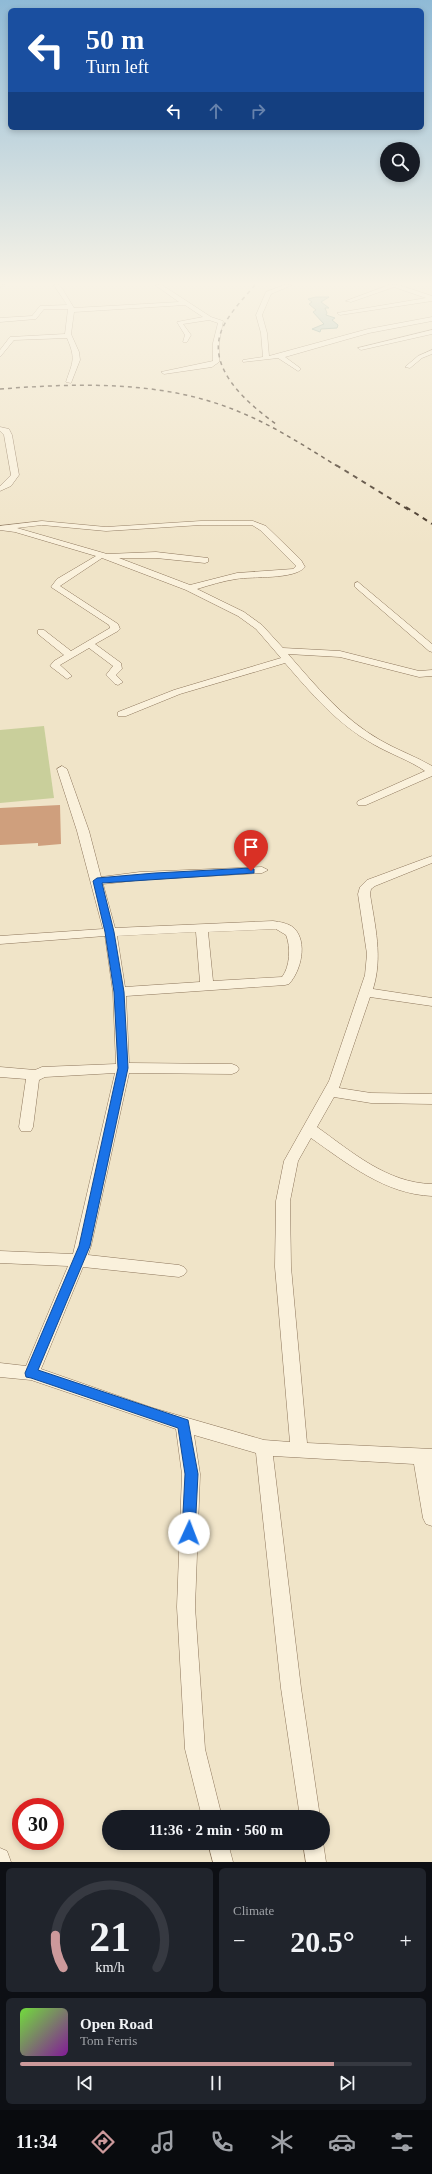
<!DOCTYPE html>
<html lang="en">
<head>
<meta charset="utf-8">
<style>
  :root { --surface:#171b24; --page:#20242c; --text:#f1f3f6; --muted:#9ea1a6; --line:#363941; --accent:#cc999b }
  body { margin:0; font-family:Georgia,serif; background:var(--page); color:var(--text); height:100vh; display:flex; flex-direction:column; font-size:15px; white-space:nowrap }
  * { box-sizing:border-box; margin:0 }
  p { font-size:13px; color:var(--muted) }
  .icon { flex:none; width:22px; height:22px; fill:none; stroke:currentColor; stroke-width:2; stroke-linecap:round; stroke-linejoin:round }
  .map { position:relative; height:1862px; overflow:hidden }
  .drawer { display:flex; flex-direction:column; gap:6px; padding:6px; background:#0d0f14; flex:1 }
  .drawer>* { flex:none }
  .top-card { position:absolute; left:8px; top:8px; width:416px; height:122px; border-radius:6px; box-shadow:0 2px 6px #0003; background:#1a4fa0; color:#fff; overflow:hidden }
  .buttons { position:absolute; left:380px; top:142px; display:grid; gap:8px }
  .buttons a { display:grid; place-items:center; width:40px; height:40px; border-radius:50%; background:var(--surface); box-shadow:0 2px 6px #0003; font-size:20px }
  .speed { position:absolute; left:12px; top:1798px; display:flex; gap:8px; font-size:20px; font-weight:700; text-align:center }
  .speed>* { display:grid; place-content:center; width:52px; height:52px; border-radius:50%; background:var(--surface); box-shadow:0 2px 6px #0003; line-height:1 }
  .speed .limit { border:6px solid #d22; background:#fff; color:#111 }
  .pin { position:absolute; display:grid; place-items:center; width:34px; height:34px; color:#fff; margin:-41px -17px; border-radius:50% 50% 50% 0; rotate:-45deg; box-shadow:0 0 4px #0007 }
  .pin .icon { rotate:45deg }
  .me { position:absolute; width:44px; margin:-22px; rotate:2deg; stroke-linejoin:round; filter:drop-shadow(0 0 3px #0008) }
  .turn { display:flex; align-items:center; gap:14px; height:84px; padding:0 12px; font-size:18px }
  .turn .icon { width:52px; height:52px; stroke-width:2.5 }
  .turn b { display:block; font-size:28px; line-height:34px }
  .lanes { display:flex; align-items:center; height:38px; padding:0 12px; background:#0003; justify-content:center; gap:20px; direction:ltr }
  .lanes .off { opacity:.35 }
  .big { font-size:30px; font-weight:700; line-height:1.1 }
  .drawer .widget { flex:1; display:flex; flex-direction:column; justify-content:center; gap:6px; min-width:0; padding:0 14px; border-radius:6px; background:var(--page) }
  .drawer .dial { align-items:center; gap:0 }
  .dial svg { height:104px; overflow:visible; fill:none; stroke:var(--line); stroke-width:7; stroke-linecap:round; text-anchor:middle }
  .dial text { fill:var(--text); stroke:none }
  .song { display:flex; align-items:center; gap:12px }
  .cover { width:48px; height:48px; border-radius:6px; background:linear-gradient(135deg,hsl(100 70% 55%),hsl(290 70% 35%)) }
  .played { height:4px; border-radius:2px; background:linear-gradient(90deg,var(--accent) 80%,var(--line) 80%) }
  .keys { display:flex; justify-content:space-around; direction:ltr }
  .heat { display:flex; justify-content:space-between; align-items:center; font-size:22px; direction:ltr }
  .drawer .tiles { flex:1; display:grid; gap:6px; grid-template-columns:1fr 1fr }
  .widget:last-child { grid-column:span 2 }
  .trip { position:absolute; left:102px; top:1810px; width:228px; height:40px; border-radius:20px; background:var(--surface); box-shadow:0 2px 6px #0003; font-weight:700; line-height:40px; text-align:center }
  .dock { display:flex; height:64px; justify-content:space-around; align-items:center; background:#090b0e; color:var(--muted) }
  .dock .icon { width:28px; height:28px }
  .dock .current { color:var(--accent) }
  .dock b { font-size:18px; color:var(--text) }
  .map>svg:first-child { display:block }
  .green { fill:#c9cf9b }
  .water { fill:#a9c4bc; stroke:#6f938a }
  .building { fill:#cf9f7d }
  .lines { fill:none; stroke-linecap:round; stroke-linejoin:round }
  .minor-casing { stroke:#8d765c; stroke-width:1 }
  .minor { fill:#faf1dc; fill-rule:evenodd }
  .rail-far1 { stroke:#3d2e20; stroke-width:1.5; stroke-dasharray:4 4; stroke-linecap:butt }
  .rail { stroke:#3d2e20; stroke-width:2; stroke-dasharray:5 5; stroke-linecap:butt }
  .route { fill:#1a73e8; stroke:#114b97 }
</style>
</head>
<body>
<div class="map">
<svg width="432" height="1862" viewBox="0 0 432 1862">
  <rect width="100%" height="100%" fill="#f0e4c8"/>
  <path class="green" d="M44,726L54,798L0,803V730Z"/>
  <path class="water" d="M316,297H329L321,302L329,308H325L327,313L326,315L335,318L332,320L338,325L337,328L321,329L320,332L312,329L324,324L313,312L316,310L309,304L312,302L308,299Z"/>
  <path class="building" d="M60,805L61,844L38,846V843L0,845V808Z"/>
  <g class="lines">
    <g class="minor-casing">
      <g id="minor">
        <path d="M0,285H5L0,287Z"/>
        <path d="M54,285H60L74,308L179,302L155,285H162L211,317L223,321L219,343V362L212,367L164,374L161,372L213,361V343L218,323L209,320L183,324L191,335L187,342H183L185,335L177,322L203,317L185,305L74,312L71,334L79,352L80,360L71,383L66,382C73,361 76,359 67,338L14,340L0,357V350L10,337L65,334L68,309H44L36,319L0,322V318L32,316L40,306L67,305Z"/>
        <path d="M284,285H292L271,294L262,315L267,333L269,356L368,329L432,317V321L369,333L285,357L300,368V370L298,371L278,358L243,362V360L263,357L261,333L256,315L266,292Z"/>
        <path d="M389,285H399L432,296V301L340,315L337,313L426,298L394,287L351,302L346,301Z"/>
        <path d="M432,330V334L361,350L358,348Z"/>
        <path d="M432,350V354L422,358L410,368L405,367L418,356Z"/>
        <path d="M0,427L9,429L12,435L19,475L11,486L0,491V486L11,475L4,435L0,431Z"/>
        <path d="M42,521L106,527L201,521H253L266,526L301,560L305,567C294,580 253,576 236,579C223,581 210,585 197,589L244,612L262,625L283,648L340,651L419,671L432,670V676L419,677L340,657L288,654C316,686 343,719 380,740C397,750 415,756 432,766V776L366,805H358L357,803L358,801L425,771C409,760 390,754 373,744C337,724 311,693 285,663L180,694L126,716H118V712L174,690L281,658L256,629L238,616L186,590L102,558L60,586L118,624L120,629L118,631L95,644L121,663L122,669L116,675L123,682L118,685L115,684L106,675L113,666L89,648L60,665L72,676L67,679L50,666L54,661L64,655L38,634V630H44L71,651L110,628L109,625L51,587L57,579L96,556L15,532L0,530V526ZM42,525L106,531L201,525H252L260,530L296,566L293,569L237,573L190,585L119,558H156L205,563L208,562V558L156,552L107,554L17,528Z"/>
        <path d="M358,582L432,644V652L429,651L355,587V583Z"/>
        <path d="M62,766L67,769L89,831L101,877L140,872L262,867L268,870L262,873L140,880L103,884L115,928L273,921C280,922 288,923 294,928C308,942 301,971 289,984L285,985L126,996L129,1063L232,1064L237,1066L239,1069L237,1072L232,1074L129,1073L91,1246L88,1255L179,1265L184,1267L187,1271L184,1275L179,1277L83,1267L41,1369L153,1408L264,1440L290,1442L275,1267L276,1201L284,1161L329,1081L365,975L367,954L358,894L360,887L367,880L432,856V863L375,886L371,889L370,894C375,926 383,957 373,989L432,998V1006L370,997L339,1088L371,1093L432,1094V1104L371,1103L334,1097L317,1127C352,1152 387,1183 432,1184V1196C385,1194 348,1164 311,1138L298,1161L290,1201L291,1267L307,1443L432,1449V1526L426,1524L423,1518L414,1464L273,1456L301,1688L320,1817H300L281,1688L256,1453L194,1435L200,1474L195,1607L205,1749L222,1817H202L185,1749L177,1607L182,1474L176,1429L31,1380L0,1377V1363L26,1366L68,1266L0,1263V1251L73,1254L115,1073L45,1077L39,1080L33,1127L31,1131H21L19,1127L26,1079L0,1077V1067L35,1070L42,1067L116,1064L113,992L105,936L0,944V936L103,929L77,831L57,769ZM276,929L286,935C291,947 290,967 282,977L213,981L208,932ZM196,932L200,982L125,987L117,936Z"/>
        <path d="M208,1843H228L233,1862H213Z"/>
        <path d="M303,1843L323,1842L326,1862H306Z"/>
        <path d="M0,1848L7,1851L11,1862H0Z"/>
      </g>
    </g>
    <use href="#minor" class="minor"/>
    <g class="rail-far1">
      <path d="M255,285C244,298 231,311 223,327C204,367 247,403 276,424"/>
      <path d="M0,389C81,383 166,380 242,413C276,427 306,447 337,466"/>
    </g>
    <g class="rail">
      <path d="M336,465L409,510"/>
      <path d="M406,507L432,524"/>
    </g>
  </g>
  <linearGradient id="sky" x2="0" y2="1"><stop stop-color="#8fbad6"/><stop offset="0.52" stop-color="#f8f3e6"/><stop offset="1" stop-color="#f8f3e6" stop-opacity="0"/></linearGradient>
  <rect width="432" height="546" fill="url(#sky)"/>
  <path class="route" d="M251,868L254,869V873L102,883L114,932L124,992L128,1068L90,1246L38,1370L188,1420L198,1474L195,1533L194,1538L189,1540L184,1538L182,1533L185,1474L178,1428L31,1378L26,1377L25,1373L79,1246L118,1068L114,992L105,932L93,881L97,878L155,873Z"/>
</svg>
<div class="buttons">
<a><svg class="icon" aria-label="search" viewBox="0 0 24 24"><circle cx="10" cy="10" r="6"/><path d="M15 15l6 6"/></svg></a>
</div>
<div class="speed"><div class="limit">30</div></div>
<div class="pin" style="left:251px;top:871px;background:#d93025"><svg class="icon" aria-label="arrive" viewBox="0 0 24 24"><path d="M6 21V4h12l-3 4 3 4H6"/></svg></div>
<svg class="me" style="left:189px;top:1533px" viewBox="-20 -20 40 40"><circle r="19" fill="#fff"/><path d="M0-13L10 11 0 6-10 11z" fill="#1a73e8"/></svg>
<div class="trip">11:36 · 2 min · 560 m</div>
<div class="top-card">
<div class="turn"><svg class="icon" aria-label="left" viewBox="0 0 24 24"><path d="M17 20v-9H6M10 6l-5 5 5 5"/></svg><div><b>50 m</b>Turn left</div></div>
<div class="lanes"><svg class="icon" aria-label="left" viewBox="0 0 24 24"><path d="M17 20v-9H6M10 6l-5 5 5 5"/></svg><svg class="icon off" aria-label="ahead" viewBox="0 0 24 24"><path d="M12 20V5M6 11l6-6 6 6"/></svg><svg class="icon off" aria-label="right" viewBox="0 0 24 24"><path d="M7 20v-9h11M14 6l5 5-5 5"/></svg></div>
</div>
</div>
<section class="drawer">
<div class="tiles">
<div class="widget dial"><svg viewBox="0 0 100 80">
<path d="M14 69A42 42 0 1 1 86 69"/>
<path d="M14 69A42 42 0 0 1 8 44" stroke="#cc999b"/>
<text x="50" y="56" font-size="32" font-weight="700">21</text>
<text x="50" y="72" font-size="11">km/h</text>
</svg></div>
<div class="widget"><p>Climate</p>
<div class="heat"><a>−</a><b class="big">20.5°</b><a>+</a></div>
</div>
<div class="widget">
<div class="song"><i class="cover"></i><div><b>Open Road</b><p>Tom Ferris</p></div></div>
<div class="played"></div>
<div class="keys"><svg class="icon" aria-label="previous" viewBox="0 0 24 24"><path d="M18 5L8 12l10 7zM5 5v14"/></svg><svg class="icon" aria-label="pause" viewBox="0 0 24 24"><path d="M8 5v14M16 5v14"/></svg><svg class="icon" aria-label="next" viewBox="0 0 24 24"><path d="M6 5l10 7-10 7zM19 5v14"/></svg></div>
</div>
</div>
</section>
<nav class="dock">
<b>11:34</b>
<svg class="icon current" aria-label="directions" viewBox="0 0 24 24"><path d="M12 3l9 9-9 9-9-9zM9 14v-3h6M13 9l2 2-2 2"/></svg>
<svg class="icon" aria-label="music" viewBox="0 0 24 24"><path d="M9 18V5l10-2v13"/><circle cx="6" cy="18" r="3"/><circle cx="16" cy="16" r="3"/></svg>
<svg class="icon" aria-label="phone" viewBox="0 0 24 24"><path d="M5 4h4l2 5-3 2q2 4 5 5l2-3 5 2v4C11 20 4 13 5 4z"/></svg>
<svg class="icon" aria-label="climate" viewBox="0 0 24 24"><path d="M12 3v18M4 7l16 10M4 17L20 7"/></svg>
<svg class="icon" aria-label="car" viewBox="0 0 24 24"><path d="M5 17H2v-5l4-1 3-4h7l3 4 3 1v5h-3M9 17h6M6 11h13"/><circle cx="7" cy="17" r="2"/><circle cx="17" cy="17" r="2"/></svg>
<svg class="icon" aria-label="filters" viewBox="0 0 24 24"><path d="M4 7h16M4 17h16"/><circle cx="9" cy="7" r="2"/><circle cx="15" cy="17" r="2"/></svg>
</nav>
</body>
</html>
